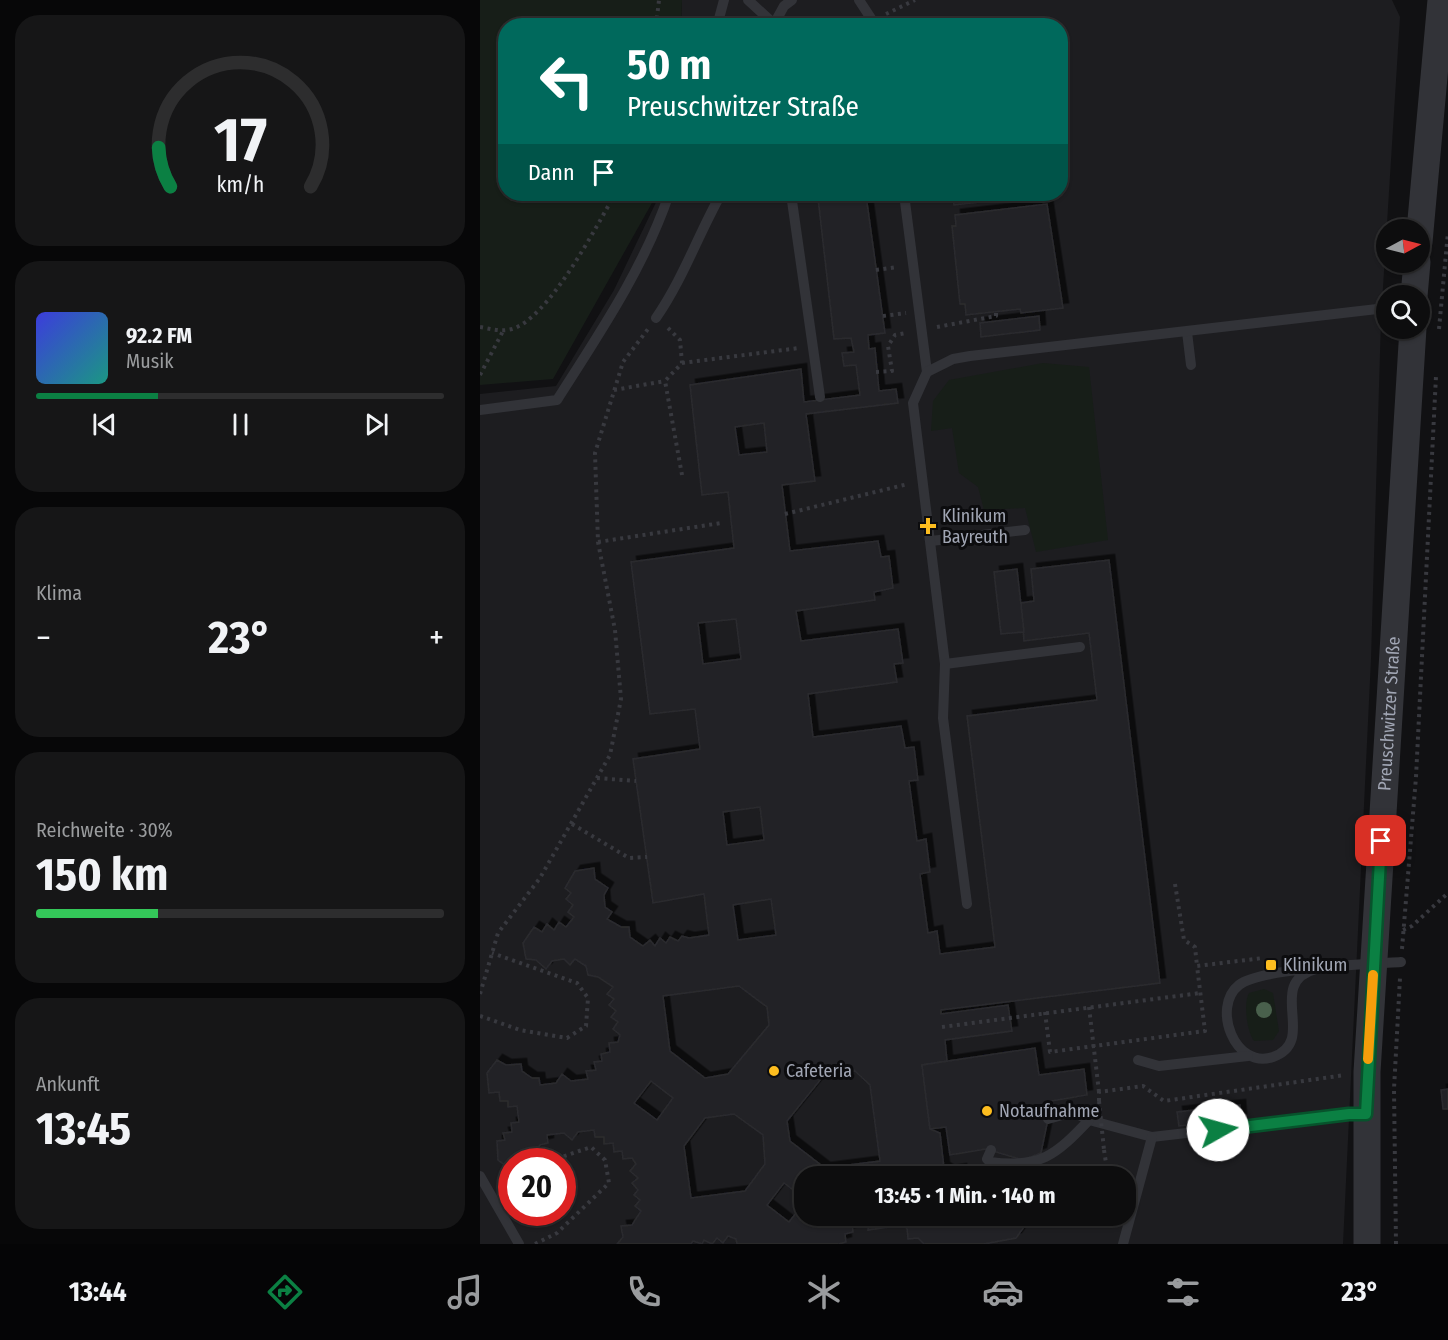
<!DOCTYPE html>
<html lang="de">
<head>
<meta charset="utf-8">
<style>
  :root { --surface:#0d0d0e; --page:#161617; --text:#f1f3f6; --muted:#9a9c9e; --line:#2d2d2e; --accent:#0b8043 }
  body { margin:0; font-family:"Fira Sans Condensed",sans-serif; background:var(--page); color:var(--text); height:100vh; display:flex; flex-direction:column; font-size:22px; white-space:nowrap }
  * { box-sizing:border-box; margin:0 }
  p { font-size:20px; color:var(--muted) }
  .icon { flex:none; width:33px; height:33px; fill:none; stroke:currentColor; stroke-width:2; stroke-linecap:round; stroke-linejoin:round }
  .map { position:relative; flex:1; overflow:hidden }
  .sheet { display:flex; flex-direction:column; gap:15px; padding:15px; background:#070708; width:480px }
  .sheet>* { flex:none }
  .guide { position:absolute; left:18px; top:18px; width:570px; height:183px; border-radius:24px; box-shadow:0 2px 4px #0004,0 0 0 2px var(--line); background:#00695c; color:#fff; overflow:hidden }
  .needle { width:39px; rotate:83deg }
  .fabs { position:absolute; left:896px; top:219px; display:grid; gap:12px }
  .fabs a { display:grid; place-items:center; width:54px; height:54px; border-radius:50%; background:var(--surface); box-shadow:0 2px 4px #0004,0 0 0 2px var(--line); font-size:30px }
  .speed { position:absolute; left:18px; top:1148px; display:flex; gap:12px; font-size:30px; font-weight:700; text-align:center }
  .speed>* { display:grid; place-content:center; width:78px; height:78px; border-radius:50%; background:var(--surface); box-shadow:0 2px 4px #0004,0 0 0 2px var(--line); line-height:1 }
  .speed .limit { border:9px solid #d22; background:#fff; color:#111 }
  .pin { position:absolute; display:grid; place-items:center; width:51px; height:51px; color:#fff; margin:-26px; border-radius:12px; box-shadow:0 3px 9px #0006 }
  .me { position:absolute; width:66px; margin:-33px; rotate:83deg; stroke-linejoin:round; filter:drop-shadow(0 0 4px #0008) }
  .turn { display:flex; align-items:center; gap:21px; height:126px; padding:0 30px; font-size:27px }
  .turn .icon { width:78px; height:78px; stroke-width:2.5 }
  .turn b { display:block; font-size:42px; line-height:51px }
  .then { display:flex; align-items:center; height:57px; padding:0 30px; background:#0003; gap:12px; font-size:22px }
  .big { font-size:45px; font-weight:700; line-height:1.1 }
  .sheet .tile { flex:1; display:flex; flex-direction:column; justify-content:center; gap:9px; min-width:0; padding:0 21px; border-radius:24px; background:var(--page) }
  .sheet .dial { align-items:center; gap:0 }
  .dial svg { height:156px; overflow:visible; fill:none; stroke:var(--line); stroke-width:7; stroke-linecap:round; text-anchor:middle }
  .dial text { fill:var(--text); stroke:none }
  .song { display:flex; align-items:center; gap:18px }
  .cover { width:72px; height:72px; border-radius:9px; background:linear-gradient(135deg,hsl(240 70% 55%),hsl(170 70% 35%)) }
  .played { height:6px; border-radius:3px; background:linear-gradient(90deg,var(--accent) 30%,var(--line) 30%) }
  .keys { display:flex; justify-content:space-around; direction:ltr }
  .heat { display:flex; justify-content:space-between; align-items:center; font-size:33px; direction:ltr }
  .charge { height:9px; border-radius:4px; background:linear-gradient(90deg,#34c759 30%,var(--line) 0) }
  .trip { position:absolute; left:314px; top:1166px; width:342px; height:60px; border-radius:24px; background:var(--surface); box-shadow:0 2px 4px #0004,0 0 0 2px var(--line); font-weight:700; line-height:60px; text-align:center }
  .tabs { display:flex; height:96px; justify-content:space-around; align-items:center; background:#050506; color:var(--muted) }
  .tabs .icon { width:42px; height:42px }
  .tabs .current { color:var(--accent) }
  .tabs b { font-size:27px; color:var(--text) }
  main { display:flex; flex:1; min-height:0 }
  .map>svg:first-child { display:block }
  .built { fill:#1d1d20; fill-rule:evenodd }
  .green { fill:#171e18 }
  .building { fill:#242427; stroke:#2b2b2f; stroke-width:1.5; fill-rule:evenodd; filter:url(#shadow) }
  .lines { fill:none; stroke-linecap:round; stroke-linejoin:round }
  .path { stroke:#38393f; stroke-width:4; stroke-dasharray:3 4.5; stroke-linecap:butt }
  .service { stroke:#323338; stroke-width:10 }
  .tertiary { stroke:#323338; stroke-width:27 }
  .path-bridge { stroke:#38393f; stroke-width:4; stroke-dasharray:3 4.5; stroke-linecap:butt }
  .tree { fill:#49604c }
  .route-casing { stroke:#07532c; stroke-width:15 }
  .route { stroke:#0b8043; stroke-width:10 }
  .slow { stroke:#f59e0b; stroke-width:10 }
  .poi-dot { fill:#fdbd1f; stroke:#0c0c0e; stroke-width:2 }
  .labels { text-anchor:middle; dominant-baseline:central; stroke-width:6; stroke-linejoin:round; paint-order:stroke }
  .poi-label { font-size:18px; fill:#a1a6b4; stroke:#0c0c0e; text-anchor:start }
  .street-label { font-size:18px; fill:#a1a6b4; stroke:#0c0c0e }
</style>
</head>
<body>
<main>
<section class="sheet">
<div class="tile dial"><svg viewBox="0 0 100 80">
<path d="M14 69A42 42 0 1 1 86 69"/>
<path d="M14 69A42 42 0 0 1 8 49" stroke="#0b8043"/>
<text x="50" y="56" font-size="32" font-weight="700">17</text>
<text x="50" y="72" font-size="11">km/h</text>
</svg></div>
<div class="tile">
<div class="song"><i class="cover"></i><div><b>92.2 FM</b><p>Musik</p></div></div>
<div class="played"></div>
<div class="keys"><svg class="icon" aria-label="previous" viewBox="0 0 24 24"><path d="M18 5L8 12l10 7zM5 5v14"/></svg><svg class="icon" aria-label="pause" viewBox="0 0 24 24"><path d="M8 5v14M16 5v14"/></svg><svg class="icon" aria-label="next" viewBox="0 0 24 24"><path d="M6 5l10 7-10 7zM19 5v14"/></svg></div>
</div>
<div class="tile"><p>Klima</p>
<div class="heat"><a>−</a><b class="big">23°</b><a>+</a></div>
</div>
<div class="tile"><p>Reichweite · 30%</p><b class="big">150 km</b><div class="charge"></div></div>
<div class="tile"><p>Ankunft</p><b class="big">13:45</b></div>
</section>
<div class="map">
<svg width="968" height="1244" viewBox="0 0 968 1244">
  <defs>
    <filter id="shadow"><feDropShadow dx="5.5" dy="-5.5" stdDeviation="0" flood-color="#0009"/></filter>
  </defs>
  <rect width="100%" height="100%" fill="#111113"/>
  <path class="built" d="M202,0H912L920,17L901,319L891,659L863,1244H0V394L76,386L134,290L180,194H580V26L201,25ZM32,1161H82V1212H32ZM324,1176H645V1215H324Z"/>
  <g class="green">
    <path d="M0,0H202L201,25L26,26V194H177L73,379L0,385Z"/>
    <path d="M563,363L609,367L628,540L556,552L545,508L504,510L498,487L479,473L472,428L451,431L453,401L469,380Z"/>
    <path d="M784,989L793,993L799,1031L793,1040L774,1041C767,1032 763,1003 769,993Z"/>
  </g>
  <g class="building">
    <path d="M346,194H392L386,195L405,333L388,335L389,349L395,348L399,391L416,389L418,403L326,414L335,481L302,485L310,551L398,541L401,557L409,556L413,588L394,592L395,600L316,611L321,641L418,629L423,663L414,664L417,682L328,694L333,737L421,726L425,748L434,747L438,780L429,781L437,841L446,839L450,872L440,874L448,933L457,931L460,954L515,947L487,716L617,700L609,633L544,641L541,603L554,601L551,569L629,560L680,983L461,1010V1014L528,1005L532,1031L465,1040L467,1061L442,1065L450,1129L460,1133L464,1168L469,1171L481,1169L482,1176H324V1198L304,1183L287,1205L309,1222L324,1203V1215H548L549,1220L536,1238L504,1244H444L438,1238L428,1239L427,1228L422,1225L388,1230L390,1218L385,1224L379,1219L372,1223L373,1232L365,1234L366,1242L359,1244H257L256,1239L248,1236L243,1243L237,1238L232,1244L224,1240L222,1244L213,1241L211,1244H137L143,1237L141,1226L152,1225L161,1211L155,1206L160,1200L154,1195L158,1190L152,1183L158,1178L150,1171L156,1164L152,1158L143,1159L142,1151L134,1152L133,1143L124,1144V1137H115L114,1130L98,1132L92,1140L84,1133L67,1135L68,1143L60,1145L53,1155V1161H32V1170L18,1160L17,1141L25,1140L23,1133L32,1132L31,1123L39,1122L37,1106L28,1107V1101H20L19,1092L9,1093L7,1073L17,1060L26,1065L41,1064L42,1071L52,1078H59L60,1085L76,1083L82,1074L91,1081L108,1079L106,1071L116,1070L114,1062L122,1061L121,1054L130,1052L129,1043L138,1042L140,1035L133,1029L138,1022L131,1017L136,1011L129,1005L134,999L127,994L133,987L118,977L108,975L106,966L95,959L90,965L84,959L72,961L66,969L56,960L46,959L43,943L54,927L62,932L67,924L74,930L79,922L86,927L94,917L88,912L93,905L86,899L91,893L85,888L95,871L114,868L115,879L128,888L124,895L125,907L132,912L127,919L141,927H149L150,937L163,946L170,940L175,946L180,938L186,943L190,937L198,941L202,936L209,938L229,935L224,894L173,903L153,759L220,749L215,709L170,714L151,562L254,548L248,492L222,495L210,385L321,369L324,402L380,395L376,365L364,366L362,353L374,352L371,338L354,339L338,198L347,197ZM284,423L287,452L259,455L255,427ZM256,619L261,659L223,664L218,623ZM280,807L284,840L247,845L243,812ZM291,899L296,935L258,940L253,905ZM259,986L287,1007L289,1025L248,1074L225,1078L190,1051L183,996ZM374,1070L390,1085L400,1161L345,1168L310,1141L307,1121L345,1074L350,1078L368,1076ZM171,1081L193,1098L177,1120L154,1103ZM254,1114L283,1135L285,1164L265,1191L211,1198L204,1146L225,1118Z"/>
    <path d="M472,194H561V195L474,205Z"/>
    <path d="M567,204L583,308L541,313L540,309L486,315L485,304H480L472,226H476L475,215Z"/>
    <path d="M559,316L560,330L501,337L500,323Z"/>
    <path d="M537,569L544,632L521,634L514,572Z"/>
    <path d="M555,1048L559,1075L604,1069L607,1095L565,1102L568,1119L561,1153L543,1160L506,1149L470,1155L466,1127L450,1129L442,1065Z"/>
    <path d="M968,1089V1109H963L961,1090Z"/>
    <path d="M760,1105L761,1119L699,1126L697,1112Z"/>
  </g>
  <g class="lines">
    <g class="path">
      <path d="M406,14L435,0"/>
      <path d="M176,26L179,0"/>
      <path d="M396,270L418,267"/>
      <path d="M403,316L426,313"/>
      <path d="M0,327C11,329 21,332 32,329C69,318 116,227 135,194"/>
      <path d="M457,327L516,316V311"/>
      <path d="M188,328L200,340L202,363L185,381L202,475"/>
      <path d="M959,329L968,232"/>
      <path d="M202,363L319,348"/>
      <path d="M396,372L412,371L408,346L415,335L426,333"/>
      <path d="M0,375L23,331"/>
      <path d="M134,390L185,381"/>
      <path d="M305,514L428,484"/>
      <path d="M118,542L241,523"/>
      <path d="M117,778L156,781"/>
      <path d="M92,824L149,858L167,857"/>
      <path d="M695,884L704,940L715,947L717,966"/>
      <path d="M923,930L932,926L968,893"/>
      <path d="M922,949L936,777L956,376"/>
      <path d="M0,994L18,933L60,878L130,755L141,699L135,630L118,542L115,453L143,362L168,329"/>
      <path d="M609,1007L619,1092"/>
      <path d="M565,1012L570,1052L725,1031L717,966L783,958"/>
      <path d="M0,1016L40,1030L87,1038L106,1026L108,998L97,983L12,953"/>
      <path d="M462,1027L720,993"/>
      <path d="M619,1101V1092L663,1086L684,1101L865,1075"/>
      <path d="M624,1150L628,1176"/>
      <path d="M21,1182L32,1177"/>
      <path d="M55,1244L77,1233L129,1183L125,1160L111,1147L70,1161"/>
      <path d="M916,1244L914,1089L920,978"/>
    </g>
    <g class="service">
      <path d="M268,0L293,23"/>
      <path d="M379,0L396,26"/>
      <path d="M237,26L244,0"/>
      <path d="M293,26L304,6L312,0"/>
      <path d="M311,194L340,397"/>
      <path d="M424,194L447,372"/>
      <path d="M176,318C203,279 218,235 241,194"/>
      <path d="M707,332L711,365"/>
      <path d="M0,410L77,400C119,334 164,268 189,194"/>
      <path d="M451,541L545,530"/>
      <path d="M465,664L433,403L447,372L473,359L490,356L906,308"/>
      <path d="M487,904L463,718L465,664L600,647"/>
      <path d="M836,969C784,983 839,1041 793,1057C755,1070 731,1007 759,985C780,968 889,964 921,962"/>
      <path d="M658,1060L679,1066L768,1056"/>
      <path d="M568,1119L593,1112L609,1120L672,1137L869,1114H886"/>
      <path d="M511,1150L507,1159L510,1162C560,1169 576,1155 609,1120"/>
      <path d="M0,1176L39,1244"/>
      <path d="M643,1244L672,1137"/>
    </g>
    <g class="tertiary">
      <path d="M939,242L961,0"/>
      <path d="M934,296L937,262"/>
      <path id="s1" d="M887,1244V1072L933,328"/>
    </g>
    <path class="path-bridge" d="M619,1101L624,1150"/>
  </g>
  <circle class="tree" cx="784" cy="1010" r="8"/>
  <g class="lines">
    <g class="route-casing">
      <path id="route" d="M738,1130L869,1114H886L901,841"/>
    </g>
    <use href="#route" class="route"/>
    <path class="slow" d="M888,1059L893,975"/>
  </g>
  <g class="poi-dot">
    <path d="M445 517h6v6h6v6h-6v6h-6v-6h-6v-6h6z"/>
    <rect x="785" y="959" width="12" height="12" rx="3"/>
    <circle cx="294" cy="1071" r="6"/>
    <circle cx="507" cy="1111" r="6"/>
  </g>
  <g class="labels">
    <g class="poi-label">
      <text x="462" y="516">Klinikum<tspan x="462" dy="21">Bayreuth</tspan></text>
      <text x="803" y="965">Klinikum</text>
      <text x="306" y="1071">Cafeteria</text>
      <text x="519" y="1111">Notaufnahme</text>
    </g>
    <g class="street-label">
      <text stroke="none"><textPath href="#s1" startOffset="531">Preuschwitzer Straße</textPath></text>
    </g>
  </g>
</svg>
<div class="fabs">
<a><svg class="needle" viewBox="-14 -14 28 28"><path d="M0-13l5 13h-10z" fill="#e53935"/><path d="M0 13l5-13h-10z" fill="#9a9c9e"/></svg></a>
<a><svg class="icon" aria-label="search" viewBox="0 0 24 24"><circle cx="10" cy="10" r="6"/><path d="M15 15l6 6"/></svg></a>
</div>
<div class="speed"><div class="limit">20</div></div>
<div class="pin" style="left:901px;top:841px;background:#d93025"><svg class="icon" aria-label="arrive" viewBox="0 0 24 24"><path d="M6 21V4h12l-3 4 3 4H6"/></svg></div>
<svg class="me" style="left:738px;top:1130px" viewBox="-20 -20 40 40"><circle r="19" fill="#fff"/><path d="M0-13L10 11 0 6-10 11z" fill="#0b8043"/></svg>
<div class="trip">13:45 · 1 Min. · 140 m</div>
<div class="guide">
<div class="turn"><svg class="icon" aria-label="left" viewBox="0 0 24 24"><path d="M17 20v-9H6M10 6l-5 5 5 5"/></svg><div><b>50 m</b>Preuschwitzer Straße</div></div>
<div class="then">Dann<svg class="icon" aria-label="arrive" viewBox="0 0 24 24"><path d="M6 21V4h12l-3 4 3 4H6"/></svg></div>
</div>
</div>
</main>
<nav class="tabs">
<b>13:44</b>
<svg class="icon current" aria-label="directions" viewBox="0 0 24 24"><path d="M12 3l9 9-9 9-9-9zM9 14v-3h6M13 9l2 2-2 2"/></svg>
<svg class="icon" aria-label="music" viewBox="0 0 24 24"><path d="M9 18V5l10-2v13"/><circle cx="6" cy="18" r="3"/><circle cx="16" cy="16" r="3"/></svg>
<svg class="icon" aria-label="phone" viewBox="0 0 24 24"><path d="M5 4h4l2 5-3 2q2 4 5 5l2-3 5 2v4C11 20 4 13 5 4z"/></svg>
<svg class="icon" aria-label="climate" viewBox="0 0 24 24"><path d="M12 3v18M4 7l16 10M4 17L20 7"/></svg>
<svg class="icon" aria-label="car" viewBox="0 0 24 24"><path d="M5 17H2v-5l4-1 3-4h7l3 4 3 1v5h-3M9 17h6M6 11h13"/><circle cx="7" cy="17" r="2"/><circle cx="17" cy="17" r="2"/></svg>
<svg class="icon" aria-label="filters" viewBox="0 0 24 24"><path d="M4 7h16M4 17h16"/><circle cx="9" cy="7" r="2"/><circle cx="15" cy="17" r="2"/></svg>
<b>23°</b>
</nav>
</body>
</html>
